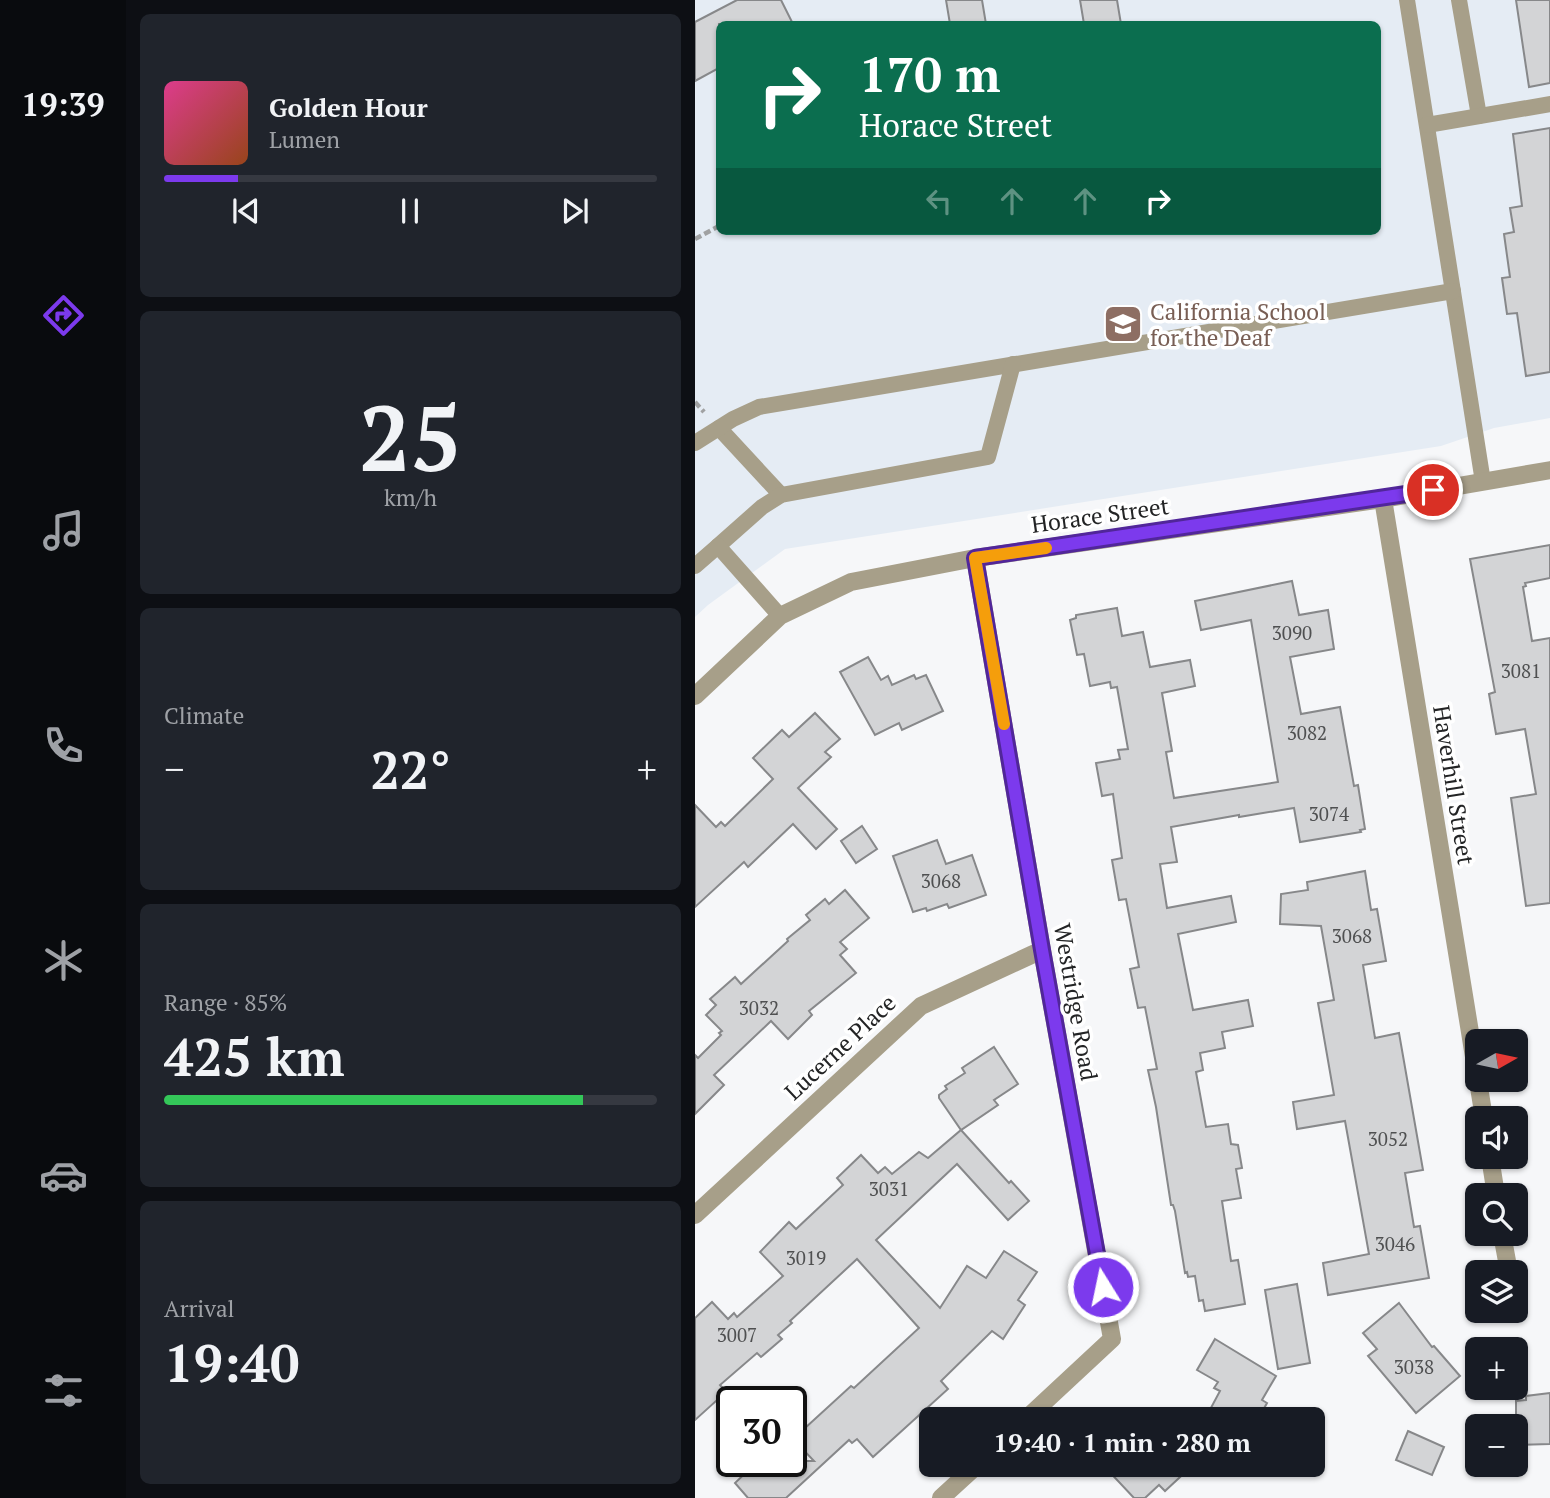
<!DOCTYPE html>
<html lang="en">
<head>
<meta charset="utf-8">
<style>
  :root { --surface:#171b24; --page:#20242c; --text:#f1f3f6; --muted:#9ea1a6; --line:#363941; --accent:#7c3aed }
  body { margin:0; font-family:"PT Serif",serif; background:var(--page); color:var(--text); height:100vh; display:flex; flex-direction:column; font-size:26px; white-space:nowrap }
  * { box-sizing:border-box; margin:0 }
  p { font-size:23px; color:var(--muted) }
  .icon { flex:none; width:38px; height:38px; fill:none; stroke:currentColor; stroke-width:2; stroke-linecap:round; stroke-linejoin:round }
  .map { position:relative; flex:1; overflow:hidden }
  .sheet { display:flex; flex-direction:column; gap:14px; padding:14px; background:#0d0f14; width:569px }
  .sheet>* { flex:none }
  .hud { position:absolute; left:21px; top:21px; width:665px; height:214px; border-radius:10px; box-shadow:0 2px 5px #0004; background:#0b6e4f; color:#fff; overflow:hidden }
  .needle { width:46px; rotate:81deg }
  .tools { position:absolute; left:770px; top:1029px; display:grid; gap:14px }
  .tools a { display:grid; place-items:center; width:63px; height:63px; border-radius:10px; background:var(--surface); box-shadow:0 2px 5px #0004; font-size:35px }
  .speed { position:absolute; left:21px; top:1386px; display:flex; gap:14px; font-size:35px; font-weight:700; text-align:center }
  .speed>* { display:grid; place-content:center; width:91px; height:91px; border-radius:50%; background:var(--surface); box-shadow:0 2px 5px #0004; line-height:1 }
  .speed .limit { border:4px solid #111; border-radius:10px; background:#fff; color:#111 }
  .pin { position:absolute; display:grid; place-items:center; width:60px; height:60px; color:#fff; margin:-30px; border:4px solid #fff; border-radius:50%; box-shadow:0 2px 7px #0007 }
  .me { position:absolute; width:77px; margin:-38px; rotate:350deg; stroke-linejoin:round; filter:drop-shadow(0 0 5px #0008) }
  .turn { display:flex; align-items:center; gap:24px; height:147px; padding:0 28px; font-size:32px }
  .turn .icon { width:91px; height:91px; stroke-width:2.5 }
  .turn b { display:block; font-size:49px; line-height:60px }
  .lanes { display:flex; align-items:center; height:66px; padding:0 28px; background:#0003; justify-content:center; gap:35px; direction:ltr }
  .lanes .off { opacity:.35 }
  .big { font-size:52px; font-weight:800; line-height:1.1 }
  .sheet .tile { flex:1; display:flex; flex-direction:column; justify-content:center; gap:10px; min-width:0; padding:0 24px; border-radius:10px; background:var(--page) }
  .sheet .dial { align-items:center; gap:0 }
  .dial b { font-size:91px; line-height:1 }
  .song { display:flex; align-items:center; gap:21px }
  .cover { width:84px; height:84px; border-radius:10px; background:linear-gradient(135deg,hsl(330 70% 55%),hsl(20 70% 35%)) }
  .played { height:7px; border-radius:4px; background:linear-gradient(90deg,var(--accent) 15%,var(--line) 15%) }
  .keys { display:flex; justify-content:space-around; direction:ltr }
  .heat { display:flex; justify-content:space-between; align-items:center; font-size:38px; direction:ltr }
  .charge { height:10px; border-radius:5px; background:linear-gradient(90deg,#34c759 85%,var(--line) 0) }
  .trip { position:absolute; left:224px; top:1407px; width:406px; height:70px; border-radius:10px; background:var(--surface); box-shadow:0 2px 5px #0004; font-weight:800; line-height:70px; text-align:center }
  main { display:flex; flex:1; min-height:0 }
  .tab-bar { display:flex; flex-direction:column; width:126px; justify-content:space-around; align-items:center; background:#090b0e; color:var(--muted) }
  .tab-bar .icon { width:49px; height:49px }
  .tab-bar .selected { color:var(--accent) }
  .tab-bar b { font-size:32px; color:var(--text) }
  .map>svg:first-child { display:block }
  .built { fill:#e5ecf4; fill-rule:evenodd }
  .building { fill:#d3d4d6; stroke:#87888a; stroke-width:2 }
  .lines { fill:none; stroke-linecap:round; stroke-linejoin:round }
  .path { stroke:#a0a1a2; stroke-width:4.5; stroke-dasharray:7 3.5; stroke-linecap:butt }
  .service { stroke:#a79f89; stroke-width:16 }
  .minor { stroke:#a79f89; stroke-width:18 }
  .route-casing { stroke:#51269a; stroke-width:18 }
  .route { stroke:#7c3aed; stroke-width:12 }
  .slow { stroke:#f59e0b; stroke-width:12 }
  .labels { text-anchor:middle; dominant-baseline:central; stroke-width:7; stroke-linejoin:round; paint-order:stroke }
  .number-label { font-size:19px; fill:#4f5051 }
  .education-label { font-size:23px; fill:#785e54; stroke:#fff; text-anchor:start }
  .street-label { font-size:23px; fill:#232425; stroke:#fff }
</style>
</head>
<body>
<main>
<nav class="tab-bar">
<b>19:39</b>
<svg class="icon selected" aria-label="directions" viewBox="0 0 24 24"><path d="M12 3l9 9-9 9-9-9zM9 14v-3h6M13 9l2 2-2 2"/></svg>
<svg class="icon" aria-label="music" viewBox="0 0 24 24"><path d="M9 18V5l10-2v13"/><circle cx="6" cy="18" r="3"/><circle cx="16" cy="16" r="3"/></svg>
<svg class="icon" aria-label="phone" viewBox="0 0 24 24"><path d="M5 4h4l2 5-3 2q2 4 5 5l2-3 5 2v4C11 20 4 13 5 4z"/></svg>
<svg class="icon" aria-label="climate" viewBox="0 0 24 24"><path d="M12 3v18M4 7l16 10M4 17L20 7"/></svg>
<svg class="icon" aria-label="car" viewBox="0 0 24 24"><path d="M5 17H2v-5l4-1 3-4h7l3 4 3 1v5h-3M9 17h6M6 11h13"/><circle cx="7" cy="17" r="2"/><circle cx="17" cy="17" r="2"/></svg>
<svg class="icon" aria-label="filters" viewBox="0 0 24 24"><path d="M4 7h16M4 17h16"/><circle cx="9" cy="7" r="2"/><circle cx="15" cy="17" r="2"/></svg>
</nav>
<section class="sheet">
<div class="tile">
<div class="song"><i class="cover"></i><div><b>Golden Hour</b><p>Lumen</p></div></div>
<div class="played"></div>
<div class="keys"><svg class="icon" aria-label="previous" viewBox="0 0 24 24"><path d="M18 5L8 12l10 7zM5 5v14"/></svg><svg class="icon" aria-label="pause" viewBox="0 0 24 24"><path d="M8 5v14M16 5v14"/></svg><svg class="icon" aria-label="next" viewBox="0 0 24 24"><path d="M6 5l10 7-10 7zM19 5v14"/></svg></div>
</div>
<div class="tile dial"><b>25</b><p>km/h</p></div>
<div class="tile"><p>Climate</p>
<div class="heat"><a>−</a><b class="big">22°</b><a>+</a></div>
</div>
<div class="tile"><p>Range · 85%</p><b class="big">425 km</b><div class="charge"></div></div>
<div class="tile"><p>Arrival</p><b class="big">19:40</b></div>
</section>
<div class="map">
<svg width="856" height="1498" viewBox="0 0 856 1498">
  <rect width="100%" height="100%" fill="#f6f7f9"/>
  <path class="built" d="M0,0H855V418L799,428L746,446L90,549L13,605L0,617ZM24,24H682V231H24Z"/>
  <g class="building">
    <path d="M42,0H86L98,24H24V68L0,81V22Z"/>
    <path d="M251,0H287L291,24H255Z"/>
    <path d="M385,0H422L426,24H389Z"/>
    <path d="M821,0H855V83L834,87Z"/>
    <path d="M855,128V372L831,376L822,313L812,314L807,278L815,277L809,234L819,232L815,208L827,206L818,134Z"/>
    <path d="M855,545V578L830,583L831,586L828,587L837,641L855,638V903L831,906L816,798L841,794L830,729L801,734L794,694L800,692L775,559Z"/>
    <path d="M597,581L604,615L633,610L639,649L595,657L606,714L645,707L659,786L663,785L670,829L665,830L666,832L605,842L599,808L544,817V815L476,827L482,862L465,864L472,908L536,896L541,922L483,934L498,1010L553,1000L558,1026L527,1032L530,1048L505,1053L508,1070L501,1072L511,1127L533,1124L536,1144L543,1145L547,1168L541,1169L546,1198L527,1201L536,1261L543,1260L550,1304L510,1311L508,1300L504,1301L500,1276L493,1277L492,1272L490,1273L480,1211L478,1205H476L461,1107L453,1070L462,1069L450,1007L443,1008L435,969L444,967L431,899L424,900L417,860L427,858L418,794L407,796L401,763L425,759L423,750L433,749L422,687L416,688L415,682L395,686L389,654L382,655L375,620L381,618V615L422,608L427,636L448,632L455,667L495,660L500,686L467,693L477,751L471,752L479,798L583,782L556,620L506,630L500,601Z"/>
    <path d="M173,657L186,680L193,676L197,685L219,675L221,679L231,675L248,711L207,730L204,723L180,735L145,672Z"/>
    <path d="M120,713L145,739L130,752L136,757L103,788L142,829L121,849L98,824L53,867L49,862L0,907V805L21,827L26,822L30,826L78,779L58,758L87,730L94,737Z"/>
    <path d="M167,826L182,849L161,863L146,841Z"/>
    <path d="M242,840L251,864L277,855L291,895L254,908L252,904L232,911L231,908L218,912L198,856Z"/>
    <path d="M670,871L676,910L682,909L691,961L668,965L680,1038L704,1033L728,1170L710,1173L719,1227L725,1226L734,1278L633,1295L628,1263L674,1254L650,1121L602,1129L598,1102L639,1095L623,1003L639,1000L626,926L585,924L586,894L613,890L612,882Z"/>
    <path d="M150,890L174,918L145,942L152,949L145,955L161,973L114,1011L117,1015L93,1039L76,1021L19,1075L29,1085L0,1114V1055L3,1058L26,1035L24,1033L27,1031L11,1015L21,1005L15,999L40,977L46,984L93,941L92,939L115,920L111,915L130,899L134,904Z"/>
    <path d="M299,1047L323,1084L299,1100L303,1105L266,1130L244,1098V1095L252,1089L250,1086L270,1073L267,1068Z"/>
    <path d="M266,1130L314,1183L316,1181L334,1201L313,1220L262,1164L181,1240L245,1308L272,1266L291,1278L309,1251L342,1272L323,1300L330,1305L308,1339L297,1331L246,1381L253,1389L178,1457L162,1439L157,1443L154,1440L91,1498H53L40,1483L63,1461H119L98,1439L156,1386L159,1388L224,1328L162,1259L95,1321L97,1323L83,1335L87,1339L66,1357L62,1353L25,1385L31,1392L0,1420V1318L17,1302L33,1319L39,1313L42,1317L88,1276L65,1252L94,1222L101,1229L148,1185L142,1178L166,1155L183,1173L190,1167L197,1174L224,1152L233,1158Z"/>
    <path d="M602,1284L615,1363L583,1369L570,1290Z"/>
    <path d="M704,1303L737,1347L739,1346L765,1376L721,1413L673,1356L682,1349L668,1333Z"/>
    <path d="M520,1339L581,1376L567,1400L572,1403L563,1419H510L525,1391L519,1388L523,1382L502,1370Z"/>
    <path d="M855,1393V1444L821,1445V1401L831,1400V1396Z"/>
    <path d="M713,1431L749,1447L737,1475L701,1460Z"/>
    <path d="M408,1465H498L470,1491L464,1485L450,1498H439Z"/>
  </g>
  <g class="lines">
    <g class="path">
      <path d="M0,239L24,226"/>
      <path d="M0,402L9,412"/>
    </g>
    <g class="service">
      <path d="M712,0L788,482"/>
      <path d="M764,0L784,116"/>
      <path d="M732,125L856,104"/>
      <path d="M24,428L86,495"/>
      <path d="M0,443L38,419L64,407L758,291"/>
      <path d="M23,546L67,507L86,495L293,457L318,364"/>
      <path d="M0,566L23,546L85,616"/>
    </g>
    <g class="minor">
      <path d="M688,499L789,1118"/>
      <path d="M280,558L347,950L417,1339L331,1419"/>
      <path d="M0,696L85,616L156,582L280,558L688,499L856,470"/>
      <path d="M795,1157L801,1195"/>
      <path d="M0,1215L226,1006L347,950"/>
      <path d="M807,1234L814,1272"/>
      <path d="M246,1498L282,1465"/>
    </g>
  </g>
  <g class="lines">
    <g class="route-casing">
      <path id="route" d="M408,1287L347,950L280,558L738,490"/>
    </g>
    <use href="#route" class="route"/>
    <path class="slow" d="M309,724L280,558L351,548"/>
  </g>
  <defs>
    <g id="school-square" transform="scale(2.0125)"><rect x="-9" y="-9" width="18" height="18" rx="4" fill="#8d6e63" stroke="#fff"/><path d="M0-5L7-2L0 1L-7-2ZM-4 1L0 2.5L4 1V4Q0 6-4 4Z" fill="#fff"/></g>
  </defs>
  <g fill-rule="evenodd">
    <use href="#school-square" x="428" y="324"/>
  </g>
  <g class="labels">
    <g class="number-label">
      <text x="597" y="632">3090</text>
      <text x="826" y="670">3081</text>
      <text x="612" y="732">3082</text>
      <text x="634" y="813">3074</text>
      <text x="246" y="880">3068</text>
      <text x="657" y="935">3068</text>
      <text x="64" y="1007">3032</text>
      <text x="693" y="1138">3052</text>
      <text x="194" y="1188">3031</text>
      <text x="700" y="1243">3046</text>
      <text x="111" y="1257">3019</text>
      <text x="42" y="1334">3007</text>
      <text x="719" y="1366">3038</text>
    </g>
    <g class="education-label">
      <text x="455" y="311">California School<tspan x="455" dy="26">for the Deaf</tspan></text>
    </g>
    <g class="street-label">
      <text transform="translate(405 515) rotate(-8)">Horace Street</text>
      <text transform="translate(759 785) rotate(81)">Haverhill Street</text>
      <text transform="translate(381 1002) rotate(80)">Westridge Road</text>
      <text transform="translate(145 1047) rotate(-43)">Lucerne Place</text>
    </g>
  </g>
</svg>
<div class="tools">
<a><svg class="needle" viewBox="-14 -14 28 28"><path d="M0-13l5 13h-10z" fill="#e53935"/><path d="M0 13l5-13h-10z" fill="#9ea1a6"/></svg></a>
<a><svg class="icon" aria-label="sound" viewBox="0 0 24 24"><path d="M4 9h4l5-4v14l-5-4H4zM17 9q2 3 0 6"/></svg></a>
<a><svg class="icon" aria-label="search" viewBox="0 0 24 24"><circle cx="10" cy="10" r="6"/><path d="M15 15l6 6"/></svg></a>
<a><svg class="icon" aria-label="layers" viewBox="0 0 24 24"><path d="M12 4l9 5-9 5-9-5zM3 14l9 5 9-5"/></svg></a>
<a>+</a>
<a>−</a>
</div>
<div class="speed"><div class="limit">30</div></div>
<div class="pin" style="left:738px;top:490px;background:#d93025"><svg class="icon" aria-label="arrive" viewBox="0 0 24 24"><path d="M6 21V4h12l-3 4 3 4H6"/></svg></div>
<svg class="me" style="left:408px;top:1287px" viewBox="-20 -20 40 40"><circle r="17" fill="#7c3aed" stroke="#fff" stroke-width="3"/><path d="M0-11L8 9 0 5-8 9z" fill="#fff"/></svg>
<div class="trip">19:40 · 1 min · 280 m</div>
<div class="hud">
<div class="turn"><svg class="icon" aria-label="right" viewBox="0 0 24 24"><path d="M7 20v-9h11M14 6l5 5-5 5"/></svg><div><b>170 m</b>Horace Street</div></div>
<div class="lanes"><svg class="icon off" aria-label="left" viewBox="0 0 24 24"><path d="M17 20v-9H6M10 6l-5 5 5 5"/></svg><svg class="icon off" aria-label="ahead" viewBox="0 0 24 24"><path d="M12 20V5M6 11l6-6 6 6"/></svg><svg class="icon off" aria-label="ahead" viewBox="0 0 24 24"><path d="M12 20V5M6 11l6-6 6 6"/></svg><svg class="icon" aria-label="right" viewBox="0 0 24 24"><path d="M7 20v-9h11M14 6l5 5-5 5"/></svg></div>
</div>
</div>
</main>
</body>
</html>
